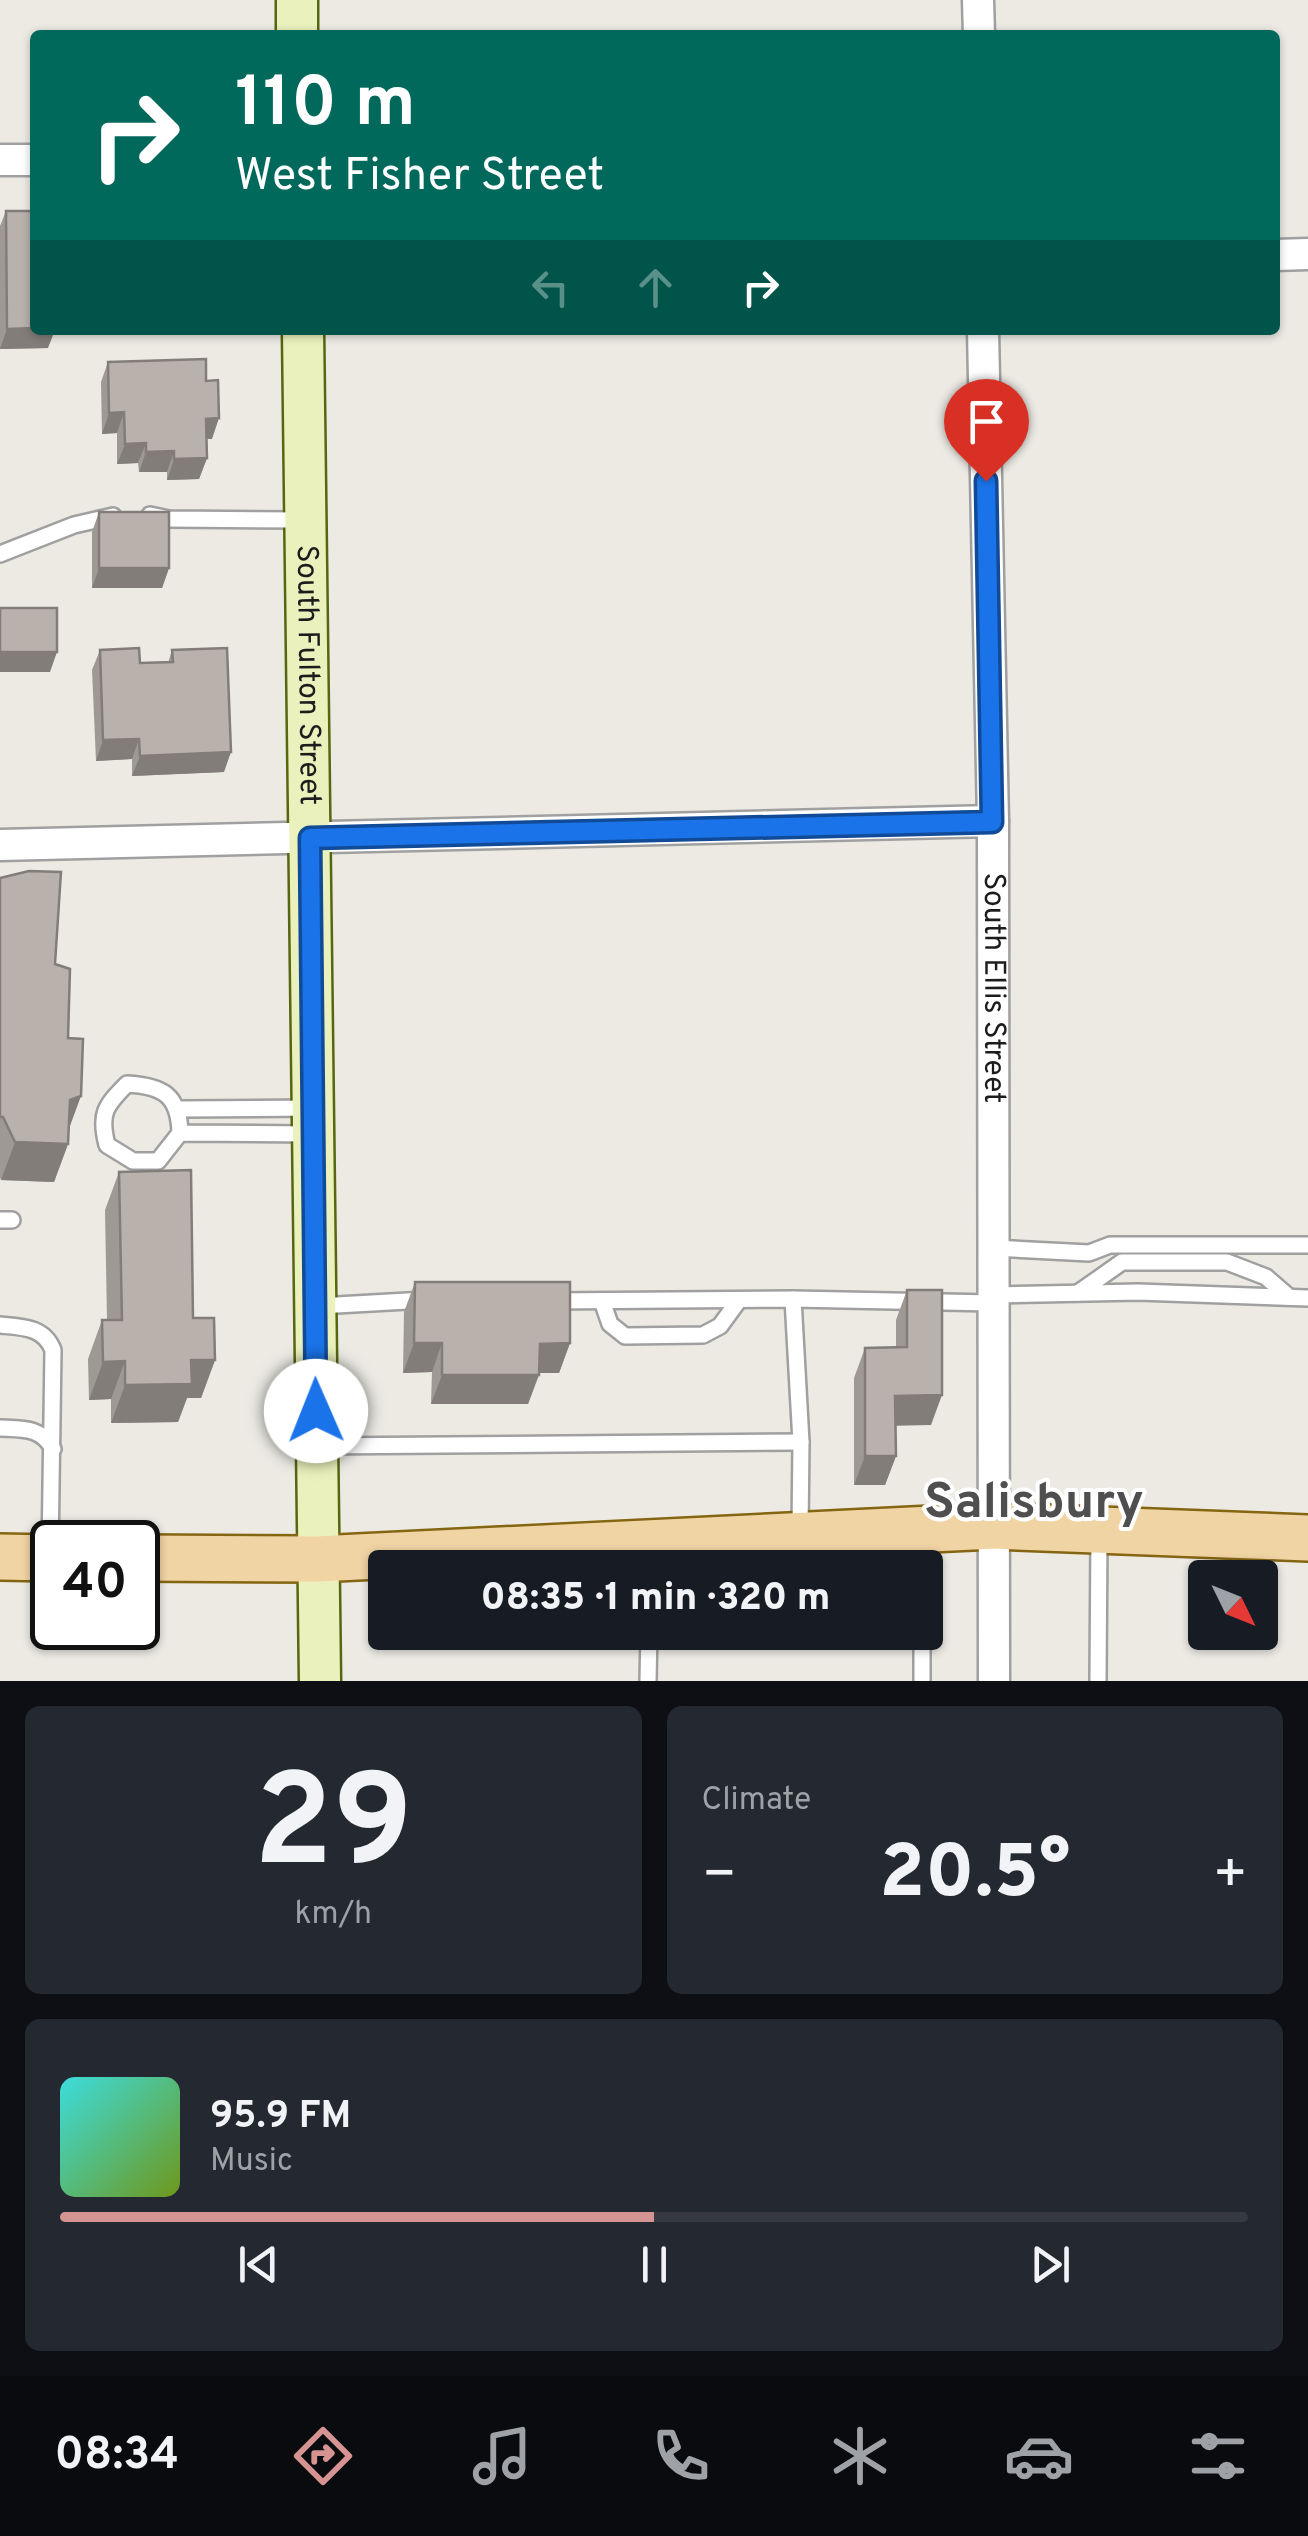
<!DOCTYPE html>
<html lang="en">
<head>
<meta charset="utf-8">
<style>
  :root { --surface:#171b24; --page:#242831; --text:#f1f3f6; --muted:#9ea1a6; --line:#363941; --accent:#d59492 }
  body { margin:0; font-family:Overpass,sans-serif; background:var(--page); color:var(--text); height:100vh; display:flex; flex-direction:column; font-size:38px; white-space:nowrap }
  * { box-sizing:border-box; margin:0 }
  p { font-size:32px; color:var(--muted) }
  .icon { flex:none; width:55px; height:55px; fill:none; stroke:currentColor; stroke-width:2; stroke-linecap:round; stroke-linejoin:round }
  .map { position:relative; height:1681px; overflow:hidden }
  .panel { display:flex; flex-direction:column; gap:25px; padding:25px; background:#0d0f14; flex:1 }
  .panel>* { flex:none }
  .hud { position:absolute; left:30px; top:30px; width:1250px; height:305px; border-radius:10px; box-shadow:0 2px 8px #0004; background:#00695c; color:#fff; overflow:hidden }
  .needle { width:65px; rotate:133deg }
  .fabs { position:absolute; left:1188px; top:1560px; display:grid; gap:20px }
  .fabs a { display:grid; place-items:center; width:90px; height:90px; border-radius:10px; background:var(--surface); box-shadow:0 2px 8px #0004; font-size:50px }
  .speed { position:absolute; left:30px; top:1520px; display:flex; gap:20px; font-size:50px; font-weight:700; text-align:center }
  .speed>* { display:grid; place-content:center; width:130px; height:130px; border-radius:50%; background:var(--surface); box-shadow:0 2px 8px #0004; line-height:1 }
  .speed .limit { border:5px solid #111; border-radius:15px; background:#fff; color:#111 }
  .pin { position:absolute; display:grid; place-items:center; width:85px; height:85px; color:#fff; margin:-102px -42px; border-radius:50% 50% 50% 0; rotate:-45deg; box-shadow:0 0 10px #0007 }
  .pin .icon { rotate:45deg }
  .me { position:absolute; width:110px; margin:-55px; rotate:359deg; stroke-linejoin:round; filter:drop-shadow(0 0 8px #0008) }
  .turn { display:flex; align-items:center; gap:35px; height:210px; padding:0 40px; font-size:45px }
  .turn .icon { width:130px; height:130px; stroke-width:2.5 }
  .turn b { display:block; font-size:70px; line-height:85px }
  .lanes { display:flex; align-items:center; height:95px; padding:0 40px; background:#0003; justify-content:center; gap:50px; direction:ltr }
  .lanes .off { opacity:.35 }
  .big { font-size:75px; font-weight:800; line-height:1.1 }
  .panel .card { flex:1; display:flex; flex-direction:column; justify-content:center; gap:15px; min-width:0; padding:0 35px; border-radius:15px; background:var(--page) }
  .panel .dial { align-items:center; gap:0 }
  .dial b { font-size:130px; line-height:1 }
  .song { display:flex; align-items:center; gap:30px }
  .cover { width:120px; height:120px; border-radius:15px; background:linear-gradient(135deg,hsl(180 70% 55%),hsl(80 70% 35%)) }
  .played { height:10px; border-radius:5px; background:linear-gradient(90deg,var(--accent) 50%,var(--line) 50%) }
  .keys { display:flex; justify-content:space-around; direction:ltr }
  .heat { display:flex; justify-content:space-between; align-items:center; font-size:55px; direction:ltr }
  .panel .tiles { flex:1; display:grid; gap:25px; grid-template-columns:1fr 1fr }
  .card:last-child { grid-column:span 2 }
  .trip { position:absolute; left:368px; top:1550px; width:575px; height:100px; border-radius:10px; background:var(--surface); box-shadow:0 2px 8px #0004; font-weight:800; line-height:100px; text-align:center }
  .menu { display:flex; height:160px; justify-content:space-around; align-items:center; background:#090b0e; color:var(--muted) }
  .menu .icon { width:70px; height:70px }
  .menu .active { color:var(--accent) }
  .menu b { font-size:45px; color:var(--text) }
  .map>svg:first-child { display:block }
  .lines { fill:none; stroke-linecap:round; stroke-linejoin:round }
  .lane-casing { stroke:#a0a0a0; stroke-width:20 }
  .street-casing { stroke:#a0a0a0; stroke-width:35 }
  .secondary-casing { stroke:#576611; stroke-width:45 }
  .primary-casing { stroke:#846511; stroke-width:50 }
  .lane { stroke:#fff; stroke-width:15 }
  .street { stroke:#fff; stroke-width:30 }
  .secondary { stroke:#ebf1bc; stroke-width:40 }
  .primary { stroke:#f1d4a4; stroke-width:45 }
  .wall { fill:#9f9994 }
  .shaded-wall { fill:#827d78 }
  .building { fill:#b9b2ac; stroke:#827d78; stroke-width:2.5 }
  .route-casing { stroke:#114b97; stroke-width:25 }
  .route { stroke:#1a73e8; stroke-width:18 }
  .labels { text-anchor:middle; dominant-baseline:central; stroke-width:8; stroke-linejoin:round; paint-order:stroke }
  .street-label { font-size:30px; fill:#1c1c1c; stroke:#fff }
  .town-label { font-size:50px; font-weight:bold; fill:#4f4f4f; stroke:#fff }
</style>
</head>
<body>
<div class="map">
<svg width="1308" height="1681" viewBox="0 0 1308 1681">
  <rect width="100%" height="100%" fill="#eceae3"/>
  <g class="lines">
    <g class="lane-casing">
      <g id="lane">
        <path d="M150,515L169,519L302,520"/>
        <path d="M0,554L74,525L113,516"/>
        <path d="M180,1109L312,1108"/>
        <path d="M180,1133C179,1095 163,1086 127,1084C105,1106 99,1114 107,1145L133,1161H158L180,1133L312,1134"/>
        <path d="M0,1220H12"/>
        <path d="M993,1248L1089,1253L1110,1245H1308"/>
        <path d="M1078,1293L1122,1262H1227L1266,1277L1289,1297"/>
        <path d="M992,1295L1138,1292L1308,1298"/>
        <path d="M793,1299L801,1442L800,1531"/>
        <path d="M551,1301L793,1299L993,1303"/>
        <path d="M602,1301L610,1324L625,1336L703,1335L720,1326L739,1300"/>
        <path d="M319,1306L425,1300"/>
        <path d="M0,1325C23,1327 44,1327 53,1350L50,1554"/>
        <path d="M0,1428C23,1429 41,1427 53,1449"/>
        <path d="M317,1446L801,1442"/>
        <path d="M648,1681L649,1632"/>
        <path d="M922,1681V1645"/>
        <path d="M1098,1681L1099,1534"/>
      </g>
    </g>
    <g class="street-casing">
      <g id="street">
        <path d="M978,0L979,35"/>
        <path d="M0,160H35"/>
        <path d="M1275,255L1308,254"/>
        <path id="s1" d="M983,330L993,821L994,1681"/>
        <path d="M0,845L993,821"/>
      </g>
    </g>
    <g class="secondary-casing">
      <g id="secondary">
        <path d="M297,0V35"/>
        <path id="s2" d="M303,330L320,1681"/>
      </g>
    </g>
    <g class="primary-casing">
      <g id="primary">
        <path d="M0,1557L52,1558"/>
        <path d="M138,1558L317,1559L993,1526L1308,1538"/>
      </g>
    </g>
    <use href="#lane" class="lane"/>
    <use href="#street" class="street"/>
    <use href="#secondary" class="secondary"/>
    <use href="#primary" class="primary"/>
  </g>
  <g class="wall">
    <path d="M6,211L48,348L0,349V226Z"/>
    <path d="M108,362L206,381L212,439H206L207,458L199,479L167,480V472H139L138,463L117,464V433L102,434L101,382Z"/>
    <path d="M99,512L169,568L162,588H92V532Z"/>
    <path d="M100,650L140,663H168L172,650L224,772L132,776V759L96,761L92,670Z"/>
    <path d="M0,878L55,964L68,1038L69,1130L68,1144L54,1182L1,1180L0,1178Z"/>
    <path d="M119,1172L215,1360L201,1398H187L178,1422L111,1423V1399L89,1400L88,1359L102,1320H107L105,1210Z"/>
    <path d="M415,1282L570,1343L559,1373H539L528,1404H431L432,1372L403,1373L404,1312Z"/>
    <path d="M907,1290L931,1425H895L896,1456L885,1485H854V1378L865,1348H896V1320Z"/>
  </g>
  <g class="shaded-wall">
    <path d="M35,328V330H55L48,348L0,349L7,329Z"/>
    <path d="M124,412L117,433L102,434L109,413Z"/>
    <path d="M219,418L212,439H199L206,419Z"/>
    <path d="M146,443L138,463L117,464L125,444Z"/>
    <path d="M174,451L167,472H139L146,452Z"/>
    <path d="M207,458L199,479L167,480L174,459Z"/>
    <path d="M99,568H169L162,588H92Z"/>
    <path d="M0,652H57L50,672H0Z"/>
    <path d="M139,739L132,759L96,761L103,740Z"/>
    <path d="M231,752L224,772L132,776L140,756Z"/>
    <path d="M81,1096L67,1134L70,1100Z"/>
    <path d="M15,1142L68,1144L54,1182L1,1180Z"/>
    <path d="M414,1343H442L432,1372L403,1373Z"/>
    <path d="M570,1343L559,1373H529L540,1344Z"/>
    <path d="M191,1360H215L201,1398H187L178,1422L111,1423L125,1385Z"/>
    <path d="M125,1361L111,1399L89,1400L103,1362Z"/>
    <path d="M442,1375H539L528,1404H431Z"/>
    <path d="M942,1395L931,1425L884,1426L895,1396Z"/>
    <path d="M865,1456H896L885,1485H854Z"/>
  </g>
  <g class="building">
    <path d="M6,211H35V328L7,329Z"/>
    <path d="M206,359V381L218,380L219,418L206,419L207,458L174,459V451L146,452V443L125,444L124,412L109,413L108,362Z"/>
    <rect x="99" y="512" width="70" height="56"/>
    <rect x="0" y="608" width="57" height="44"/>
    <path d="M139,648L140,663L173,662L172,650L227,648L231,752L140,756L139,739L103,740L100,650Z"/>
    <path d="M29,871L61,872L55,964L70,969L68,1038L83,1039L81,1096L70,1100L68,1144L15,1142L3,1117H0V878Z"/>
    <path d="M191,1170L193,1318H214L215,1360H191L192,1384L125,1385V1361L103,1362L102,1320H122L119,1172Z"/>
    <path d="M415,1282H570V1343L540,1344L539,1375H442V1343H414Z"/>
    <path d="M907,1290H942V1395L895,1396L896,1456H865V1348L907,1347Z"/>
  </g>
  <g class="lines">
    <g class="route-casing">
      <path id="route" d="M316,1411L310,838L992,822L986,481"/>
    </g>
    <use href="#route" class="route"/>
  </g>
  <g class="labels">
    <g class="street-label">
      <text stroke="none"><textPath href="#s2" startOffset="345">South Fulton Street</textPath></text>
      <text stroke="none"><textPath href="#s1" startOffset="658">South Ellis Street</textPath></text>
    </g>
    <g class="town-label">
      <text x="1034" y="1504">Salisbury</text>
    </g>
  </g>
</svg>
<div class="fabs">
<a><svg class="needle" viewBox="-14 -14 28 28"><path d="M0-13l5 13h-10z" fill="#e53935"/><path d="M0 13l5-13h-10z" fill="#9ea1a6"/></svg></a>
</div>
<div class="speed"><div class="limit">40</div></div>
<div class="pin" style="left:986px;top:481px;background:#d93025"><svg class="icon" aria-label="arrive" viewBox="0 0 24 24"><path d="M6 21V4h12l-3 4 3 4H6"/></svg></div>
<svg class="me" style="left:316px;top:1411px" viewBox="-20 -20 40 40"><circle r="19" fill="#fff"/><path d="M0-13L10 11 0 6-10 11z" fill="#1a73e8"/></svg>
<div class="trip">08:35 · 1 min · 320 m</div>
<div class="hud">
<div class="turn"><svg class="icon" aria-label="right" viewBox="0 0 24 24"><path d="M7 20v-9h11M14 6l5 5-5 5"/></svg><div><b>110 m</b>West Fisher Street</div></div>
<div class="lanes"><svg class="icon off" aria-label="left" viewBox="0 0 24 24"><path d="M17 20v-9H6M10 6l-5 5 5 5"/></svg><svg class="icon off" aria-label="ahead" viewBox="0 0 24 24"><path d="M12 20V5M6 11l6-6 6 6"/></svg><svg class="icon" aria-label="right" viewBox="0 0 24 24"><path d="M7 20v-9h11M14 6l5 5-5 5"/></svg></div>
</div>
</div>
<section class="panel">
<div class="tiles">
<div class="card dial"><b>29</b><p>km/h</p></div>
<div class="card"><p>Climate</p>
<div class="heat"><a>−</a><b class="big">20.5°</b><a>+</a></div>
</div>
<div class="card">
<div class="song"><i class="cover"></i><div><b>95.9 FM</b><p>Music</p></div></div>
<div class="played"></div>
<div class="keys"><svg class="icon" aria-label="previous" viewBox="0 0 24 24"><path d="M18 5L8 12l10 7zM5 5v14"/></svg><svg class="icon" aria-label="pause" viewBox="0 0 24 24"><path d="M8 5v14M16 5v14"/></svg><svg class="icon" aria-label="next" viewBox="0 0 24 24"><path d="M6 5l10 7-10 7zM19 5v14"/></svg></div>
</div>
</div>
</section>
<nav class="menu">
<b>08:34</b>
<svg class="icon active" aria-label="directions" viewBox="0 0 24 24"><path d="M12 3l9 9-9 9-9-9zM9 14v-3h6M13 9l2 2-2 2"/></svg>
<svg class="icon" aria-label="music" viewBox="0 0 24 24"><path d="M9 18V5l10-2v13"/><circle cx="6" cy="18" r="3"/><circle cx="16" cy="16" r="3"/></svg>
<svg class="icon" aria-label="phone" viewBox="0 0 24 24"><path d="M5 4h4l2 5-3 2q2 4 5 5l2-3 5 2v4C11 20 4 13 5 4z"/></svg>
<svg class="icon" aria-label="climate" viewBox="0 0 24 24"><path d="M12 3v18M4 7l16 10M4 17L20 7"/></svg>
<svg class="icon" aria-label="car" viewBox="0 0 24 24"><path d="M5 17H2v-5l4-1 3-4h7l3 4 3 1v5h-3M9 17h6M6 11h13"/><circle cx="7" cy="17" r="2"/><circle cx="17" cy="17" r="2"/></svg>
<svg class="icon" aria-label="filters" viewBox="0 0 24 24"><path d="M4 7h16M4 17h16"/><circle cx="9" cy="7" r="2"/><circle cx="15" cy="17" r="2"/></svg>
</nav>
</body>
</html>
